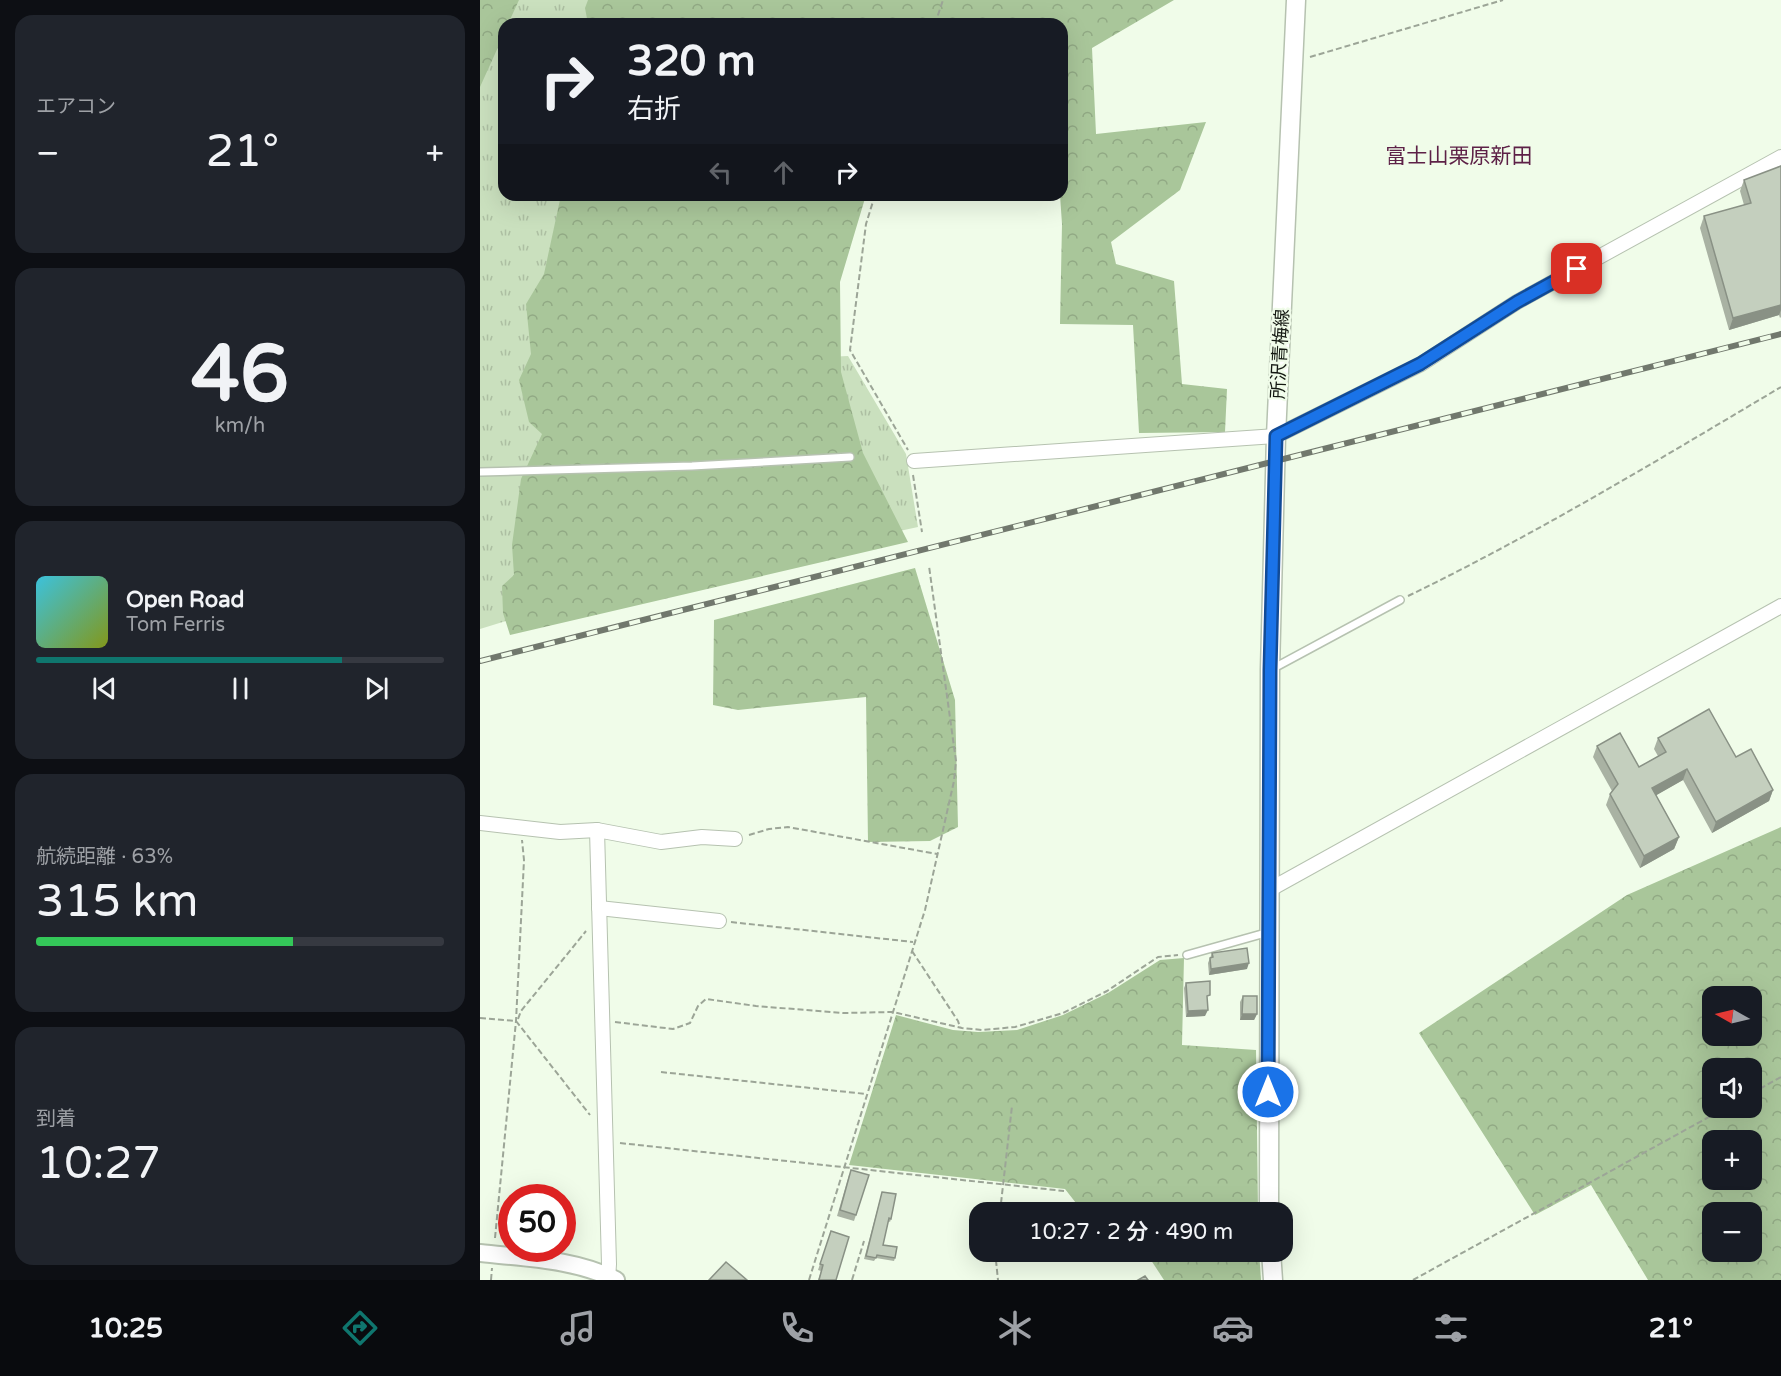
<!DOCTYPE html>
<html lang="ja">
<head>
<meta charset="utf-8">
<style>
  :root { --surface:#171b24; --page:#20242c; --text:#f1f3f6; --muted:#9ea1a6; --line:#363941; --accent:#0f766e }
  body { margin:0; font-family:"Varela Round","Noto Sans JP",sans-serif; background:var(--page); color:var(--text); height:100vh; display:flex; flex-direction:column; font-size:22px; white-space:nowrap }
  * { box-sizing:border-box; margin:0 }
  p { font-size:20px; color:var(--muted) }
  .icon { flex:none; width:33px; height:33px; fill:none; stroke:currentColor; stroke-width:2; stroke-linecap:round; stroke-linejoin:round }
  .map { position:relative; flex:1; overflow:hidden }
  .side { display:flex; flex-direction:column; gap:15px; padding:15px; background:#0d0f14; width:480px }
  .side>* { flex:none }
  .top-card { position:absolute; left:18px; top:18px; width:570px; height:183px; border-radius:18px; box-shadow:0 6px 24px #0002; background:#171b24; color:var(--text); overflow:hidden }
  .needle { width:39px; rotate:278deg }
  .buttons { position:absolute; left:1222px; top:986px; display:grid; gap:12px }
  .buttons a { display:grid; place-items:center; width:60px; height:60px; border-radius:12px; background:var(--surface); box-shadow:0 6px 24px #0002; font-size:30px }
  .speed { position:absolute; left:18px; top:1184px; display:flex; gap:12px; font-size:30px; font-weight:700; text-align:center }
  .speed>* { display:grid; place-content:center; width:78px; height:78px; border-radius:50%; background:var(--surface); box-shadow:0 6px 24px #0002; line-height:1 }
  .speed .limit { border:9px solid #d22; background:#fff; color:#111 }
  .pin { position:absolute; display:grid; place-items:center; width:51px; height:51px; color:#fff; margin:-26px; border-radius:12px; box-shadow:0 3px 9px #0006 }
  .me { position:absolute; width:66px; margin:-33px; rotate:0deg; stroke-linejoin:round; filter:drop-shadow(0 0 4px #0008) }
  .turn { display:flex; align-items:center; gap:21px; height:126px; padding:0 30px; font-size:27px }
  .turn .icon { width:78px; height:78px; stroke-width:2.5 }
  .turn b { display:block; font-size:42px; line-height:51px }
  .lanes { display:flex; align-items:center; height:57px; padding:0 30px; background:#0003; justify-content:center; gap:30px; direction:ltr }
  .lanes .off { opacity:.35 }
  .big { font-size:45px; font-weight:600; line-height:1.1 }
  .side .tile { flex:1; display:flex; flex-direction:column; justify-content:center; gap:9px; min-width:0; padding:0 21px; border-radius:18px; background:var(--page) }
  .side .dial { align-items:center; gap:0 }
  .dial b { font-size:78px; line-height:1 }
  .song { display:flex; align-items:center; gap:18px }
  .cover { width:72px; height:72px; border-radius:9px; background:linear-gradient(135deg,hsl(190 70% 55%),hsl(70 70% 35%)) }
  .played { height:6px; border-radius:3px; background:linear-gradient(90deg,var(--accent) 75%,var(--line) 75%) }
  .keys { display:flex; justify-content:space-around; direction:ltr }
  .heat { display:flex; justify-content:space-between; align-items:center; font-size:33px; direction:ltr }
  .charge { height:9px; border-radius:4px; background:linear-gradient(90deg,#34c759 63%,var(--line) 0) }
  .trip { position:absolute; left:489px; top:1202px; width:324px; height:60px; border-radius:18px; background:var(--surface); box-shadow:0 6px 24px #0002; font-weight:600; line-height:60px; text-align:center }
  .menu { display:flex; height:96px; justify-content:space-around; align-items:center; background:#090b0e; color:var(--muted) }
  .menu .icon { width:42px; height:42px }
  .menu .selected { color:var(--accent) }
  .menu b { font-size:27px; color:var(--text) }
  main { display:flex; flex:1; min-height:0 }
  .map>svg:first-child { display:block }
  .grass { fill:url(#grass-tufts) }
  .forest { fill:url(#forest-crowns); fill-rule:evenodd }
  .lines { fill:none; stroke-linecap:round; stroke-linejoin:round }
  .service-casing { stroke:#b6c2b0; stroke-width:10 }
  .minor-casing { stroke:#b6c2b0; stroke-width:16 }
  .tertiary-casing { stroke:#b6c2b0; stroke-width:20 }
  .secondary-casing { stroke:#b6c2b0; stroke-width:21 }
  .path { stroke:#9ca597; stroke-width:2; stroke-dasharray:6 3; stroke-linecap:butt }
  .service { stroke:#fff; stroke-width:7 }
  .minor { stroke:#fff; stroke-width:14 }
  .tertiary { stroke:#fff; stroke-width:16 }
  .secondary { stroke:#fff; stroke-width:18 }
  .rail-casing { stroke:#71786d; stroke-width:6 }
  .rail { stroke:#f0fce9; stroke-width:4; stroke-dasharray:11; stroke-linecap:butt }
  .wall { fill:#a9b2a3 }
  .shaded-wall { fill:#899185 }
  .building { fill:#c4cfbe; stroke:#899185; stroke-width:1.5 }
  .route-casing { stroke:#114b97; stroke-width:15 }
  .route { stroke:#1a73e8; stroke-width:10 }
  .labels { text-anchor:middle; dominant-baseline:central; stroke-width:4.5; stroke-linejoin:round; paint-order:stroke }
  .street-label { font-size:18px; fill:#141812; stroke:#f0fce9 }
  .quarter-label { font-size:21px; fill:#5d2147; stroke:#f0fce9 }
</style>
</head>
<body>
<main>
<section class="side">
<div class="tile"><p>エアコン</p>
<div class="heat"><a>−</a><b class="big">21°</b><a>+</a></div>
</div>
<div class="tile dial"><b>46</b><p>km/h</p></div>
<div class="tile">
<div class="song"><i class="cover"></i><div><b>Open Road</b><p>Tom Ferris</p></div></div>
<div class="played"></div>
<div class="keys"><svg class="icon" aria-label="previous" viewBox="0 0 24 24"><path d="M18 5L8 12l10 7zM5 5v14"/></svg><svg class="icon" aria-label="pause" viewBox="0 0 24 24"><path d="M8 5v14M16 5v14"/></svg><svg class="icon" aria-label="next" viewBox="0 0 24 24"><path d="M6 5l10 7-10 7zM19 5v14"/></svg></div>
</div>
<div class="tile"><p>航続距離 · 63%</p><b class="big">315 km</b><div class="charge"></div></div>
<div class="tile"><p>到着</p><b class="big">10:27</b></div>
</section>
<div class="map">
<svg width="1301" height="1280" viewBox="0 0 1301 1280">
  <defs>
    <pattern id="grass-tufts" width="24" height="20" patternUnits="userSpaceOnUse" patternTransform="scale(1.5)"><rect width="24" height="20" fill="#cae0be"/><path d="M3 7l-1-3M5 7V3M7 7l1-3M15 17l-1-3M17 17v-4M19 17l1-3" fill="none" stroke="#adbfa2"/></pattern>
    <pattern id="forest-crowns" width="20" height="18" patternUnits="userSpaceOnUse" patternTransform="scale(1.5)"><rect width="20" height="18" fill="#a9c69a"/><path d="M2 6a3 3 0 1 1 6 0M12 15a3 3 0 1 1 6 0" fill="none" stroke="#91a984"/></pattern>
  </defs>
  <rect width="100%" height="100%" fill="#f0fce9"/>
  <path class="grass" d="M0,0H349L344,24H24V195H300L302,359L368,356L426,454L438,527L207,577L36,618L0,629Z"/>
  <g class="forest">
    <path d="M0,0H39L28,24H24V34L0,87Z"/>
    <path d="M108,0H694L612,48L616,134L726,122L700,190L631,242L636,264L694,281L702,384L747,389L745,432L659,433L653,325L580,324L582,224L580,195H582V24H108L105,8Z"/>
    <path d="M81,195H386L360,282L361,372L383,453L428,542L30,635L23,613L22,586L34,575L32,545L41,479L62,434L49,422L39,380L51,354L46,304L64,274Z"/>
    <path d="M435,568L475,700L478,827L450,841L388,842L386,697L258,710L233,705L234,620Z"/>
    <path d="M1301,827V1280H1168L1111,1185L1055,1215L939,1033L1147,895ZM1233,996H1272V1035H1233ZM1233,1068H1272V1107H1233ZM1233,1140H1272V1179H1233ZM1233,1212H1272V1251H1233Z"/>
    <path d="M704,958L702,1045L776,1050L778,1212H603L585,1189L369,1165L416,1015L473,1030L498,1032L537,1030L583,1015L628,993L680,960Z"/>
    <path d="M665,1251H779L781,1280H684Z"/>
  </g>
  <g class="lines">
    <g class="service-casing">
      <g id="service">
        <path d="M0,472L212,466L370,457"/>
        <path d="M792,669L920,600"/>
        <path d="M707,955L789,932"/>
      </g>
    </g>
    <g class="minor-casing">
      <g id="minor">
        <path d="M434,461L796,436L941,364L1037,302L1301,157"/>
        <path d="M0,823L80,832L117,830L181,842L222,837L255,839"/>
        <path d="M117,830L129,1264L128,1280"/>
        <path d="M789,890L1301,606"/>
        <path d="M119,908L239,921"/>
      </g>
    </g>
    <g class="tertiary-casing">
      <path id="tertiary" d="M0,1253C45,1258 96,1259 136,1280"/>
    </g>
    <g class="secondary-casing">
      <g id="secondary">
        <path d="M789,1212L790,670L796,436L816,0"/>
        <path d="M791,1251L793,1280"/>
      </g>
    </g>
    <g class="path">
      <path d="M455,24L463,0"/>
      <path d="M830,57L1023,0"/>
      <path d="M395,195L386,224L370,350L428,450"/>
      <path d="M433,475L442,532"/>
      <path d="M928,596C1056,534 1178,460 1301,387"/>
      <path d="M269,835L289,829L308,827L457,854"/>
      <path d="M251,922L433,942"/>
      <path d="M432,951L478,1021L480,1027"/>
      <path d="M0,1018L36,1021L110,1115"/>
      <path d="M38,1019L41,1011L106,931"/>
      <path d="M135,1022L193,1029L210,1023L218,1006L226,999L276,1006L363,1013L413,1012L482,1028L502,1030L535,1027L583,1013L627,991L678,957L698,955"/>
      <path d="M181,1072L386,1094"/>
      <path d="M1272,1093L1301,1077"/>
      <path d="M140,1143L584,1191"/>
      <path d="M520,1212L532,1106"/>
      <path d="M15,1238L36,1021L44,860L42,840"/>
      <path d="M515,1251L518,1280"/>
      <path d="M11,1280L12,1268"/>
      <path d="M329,1280L445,910L474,781L476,761L449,566"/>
      <path d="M372,1280L384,1241"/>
      <path d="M933,1280L1247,1107"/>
    </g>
    <use href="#service" class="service"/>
    <use href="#minor" class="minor"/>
    <use href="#tertiary" class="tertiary"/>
    <use href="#secondary" class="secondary"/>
    <g class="rail-casing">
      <path id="rail" d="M0,661L1301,334"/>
    </g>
    <use href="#rail" class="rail"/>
  </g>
  <g class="wall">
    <path d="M1301,166V317L1300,318L1299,315L1249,330L1220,228L1224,216L1264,205L1260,191L1264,180Z"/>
    <path d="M1178,738L1256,757L1293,790L1289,801L1232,833L1203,780L1176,795L1199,837L1194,849L1160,868L1126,805L1130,794L1132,791L1113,757L1117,746L1159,767L1178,756L1174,749Z"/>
    <path d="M732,953L767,969L729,975L728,963Z"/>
    <path d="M706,983L728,1001H727L725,1016L706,1017L704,988Z"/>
    <path d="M763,996L777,1014L774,1020H760V1002Z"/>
    <path d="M369,1175H389L374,1221L357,1216Z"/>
    <path d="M402,1192L411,1219L410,1222L408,1221L403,1245L415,1258L414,1261L396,1258L394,1261L384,1259Z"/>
    <path d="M351,1231L356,1280H338L341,1271L338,1270Z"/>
  </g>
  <g class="shaded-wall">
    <path d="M1301,305V310L1299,315L1249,330L1253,318Z"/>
    <path d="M1207,769L1203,780L1168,800L1172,788Z"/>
    <path d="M1293,790L1289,801L1232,833L1236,822Z"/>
    <path d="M1199,837L1194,849L1160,868L1164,856Z"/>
    <path d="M769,963L767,969L729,975L731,969Z"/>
    <path d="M728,1010L725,1016L706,1017L708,1011Z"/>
    <path d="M762,1014H777L774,1020H760Z"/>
  </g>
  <g class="building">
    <path d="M1301,166V305L1253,318L1224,216L1271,203L1264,180Z"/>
    <path d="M1229,709L1256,757L1271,749L1293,790L1236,822L1207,769L1172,788L1199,837L1164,856L1130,794L1138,784L1117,746L1140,733L1159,767L1186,752L1178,738Z"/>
    <path d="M767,948L769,963L731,969L730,958L733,957L732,953Z"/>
    <path d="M730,981V995L727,996L728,1010L708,1011L706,983Z"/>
    <path d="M763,996H777V1014H762Z"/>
    <path d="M371,1170L389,1175L376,1215L360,1210Z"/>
    <path d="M402,1192L416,1194L411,1219L409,1218L403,1245L417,1247L415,1258L397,1255L396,1258L386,1256Z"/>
    <path d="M351,1231L369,1237L356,1280H339L343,1265L340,1264Z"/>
    <path d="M246,1262L267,1280H229Z"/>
    <path d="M665,1276L668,1280H658Z"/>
  </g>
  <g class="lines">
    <g class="route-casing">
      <path id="route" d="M788,1092L790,670L796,436L940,364L1037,302L1097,269"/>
    </g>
    <use href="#route" class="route"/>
  </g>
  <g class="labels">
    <g class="street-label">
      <text transform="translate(800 354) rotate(-87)">所沢青梅線</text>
    </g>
    <g class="quarter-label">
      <text x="979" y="156">富士山栗原新田</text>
    </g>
  </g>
</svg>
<div class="buttons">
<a><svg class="needle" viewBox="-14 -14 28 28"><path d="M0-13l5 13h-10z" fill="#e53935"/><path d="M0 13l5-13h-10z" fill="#9ea1a6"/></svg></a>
<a><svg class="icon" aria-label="sound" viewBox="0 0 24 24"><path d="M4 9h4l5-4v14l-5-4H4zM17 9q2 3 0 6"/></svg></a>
<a>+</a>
<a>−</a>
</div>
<div class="speed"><div class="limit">50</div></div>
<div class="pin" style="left:1097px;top:269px;background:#d93025"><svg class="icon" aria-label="arrive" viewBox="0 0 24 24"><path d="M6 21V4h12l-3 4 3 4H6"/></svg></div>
<svg class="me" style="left:788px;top:1092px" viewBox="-20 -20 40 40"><circle r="17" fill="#1a73e8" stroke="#fff" stroke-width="3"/><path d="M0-11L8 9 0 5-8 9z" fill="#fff"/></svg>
<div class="trip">10:27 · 2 分 · 490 m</div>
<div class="top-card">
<div class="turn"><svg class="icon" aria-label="right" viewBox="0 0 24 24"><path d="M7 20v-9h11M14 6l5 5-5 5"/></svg><div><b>320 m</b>右折</div></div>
<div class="lanes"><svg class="icon off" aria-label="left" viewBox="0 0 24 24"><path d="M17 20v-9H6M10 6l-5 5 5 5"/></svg><svg class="icon off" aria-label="ahead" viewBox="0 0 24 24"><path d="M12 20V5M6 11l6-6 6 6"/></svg><svg class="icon" aria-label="right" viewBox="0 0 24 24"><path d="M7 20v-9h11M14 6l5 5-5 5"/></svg></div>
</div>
</div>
</main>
<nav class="menu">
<b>10:25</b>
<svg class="icon selected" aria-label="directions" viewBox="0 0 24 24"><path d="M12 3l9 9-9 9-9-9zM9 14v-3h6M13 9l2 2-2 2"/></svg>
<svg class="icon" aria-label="music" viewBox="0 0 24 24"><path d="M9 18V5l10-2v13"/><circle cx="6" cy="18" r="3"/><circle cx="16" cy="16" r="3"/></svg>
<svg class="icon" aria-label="phone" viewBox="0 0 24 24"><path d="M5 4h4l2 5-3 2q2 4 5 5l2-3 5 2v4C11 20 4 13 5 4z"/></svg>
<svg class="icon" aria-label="climate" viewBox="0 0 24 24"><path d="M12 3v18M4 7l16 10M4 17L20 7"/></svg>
<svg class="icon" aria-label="car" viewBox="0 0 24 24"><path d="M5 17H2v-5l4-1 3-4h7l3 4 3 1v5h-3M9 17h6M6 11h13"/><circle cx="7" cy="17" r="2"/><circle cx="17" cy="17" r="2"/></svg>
<svg class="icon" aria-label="filters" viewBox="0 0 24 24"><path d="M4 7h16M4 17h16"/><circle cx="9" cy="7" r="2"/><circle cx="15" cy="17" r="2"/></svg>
<b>21°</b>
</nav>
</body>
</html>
